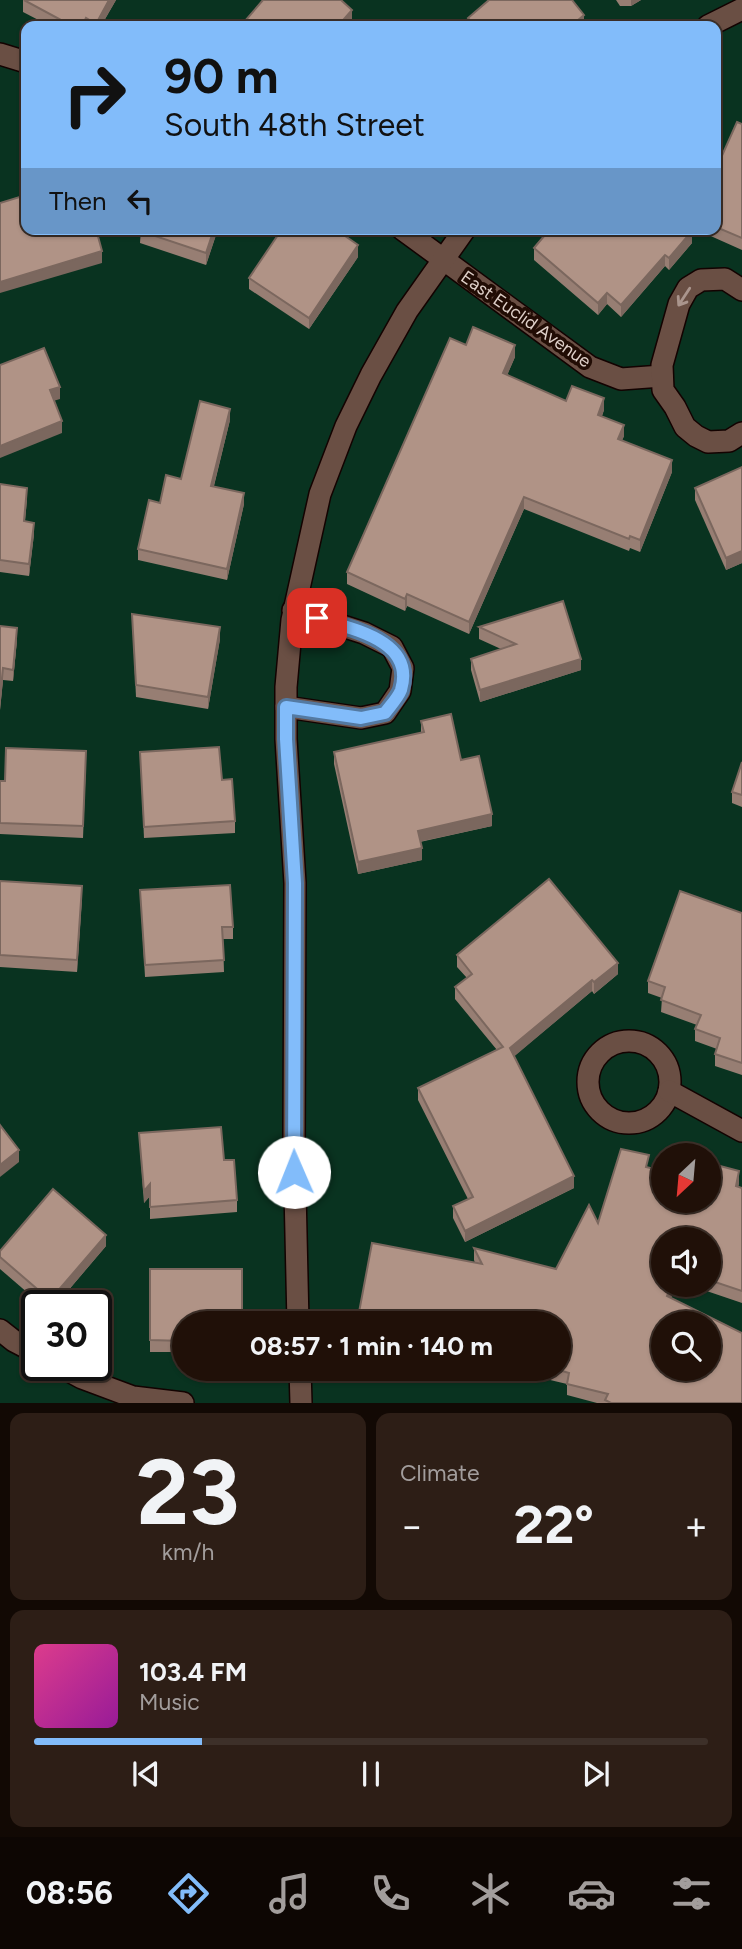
<!DOCTYPE html>
<html lang="en">
<head>
<meta charset="utf-8">
<style>
  :root { --surface:#201008; --page:#2d1e16; --text:#f1f3f6; --muted:#a29d9c; --line:#3d3029; --accent:#82bcfa }
  body { margin:0; font-family:Figtree,sans-serif; background:var(--page); color:var(--text); height:100vh; display:flex; flex-direction:column; font-size:26px; white-space:nowrap }
  * { box-sizing:border-box; margin:0 }
  p { font-size:23px; color:var(--muted) }
  .icon { flex:none; width:38px; height:38px; fill:none; stroke:currentColor; stroke-width:2; stroke-linecap:round; stroke-linejoin:round }
  .map { position:relative; height:1403px; overflow:hidden }
  .panel { display:flex; flex-direction:column; gap:10px; padding:10px; background:#120904; flex:1 }
  .panel>* { flex:none }
  .top-card { position:absolute; left:21px; top:21px; width:700px; height:214px; border-radius:14px; box-shadow:0 2px 5px #0004,0 0 0 2px var(--line); background:#82bcfa; color:#111; overflow:hidden }
  .needle { width:46px; rotate:206deg }
  .buttons { position:absolute; left:651px; top:1143px; display:grid; gap:14px }
  .buttons a { display:grid; place-items:center; width:70px; height:70px; border-radius:50%; background:var(--surface); box-shadow:0 2px 5px #0004,0 0 0 2px var(--line); font-size:35px }
  .speed { position:absolute; left:21px; top:1290px; display:flex; gap:14px; font-size:35px; font-weight:700; text-align:center }
  .speed>* { display:grid; place-content:center; width:91px; height:91px; border-radius:50%; background:var(--surface); box-shadow:0 2px 5px #0004,0 0 0 2px var(--line); line-height:1 }
  .speed .limit { border:4px solid #111; border-radius:10px; background:#fff; color:#111 }
  .pin { position:absolute; display:grid; place-items:center; width:60px; height:60px; color:#fff; margin:-30px; border-radius:14px; box-shadow:0 4px 10px #0006 }
  .me { position:absolute; width:77px; margin:-38px; rotate:359deg; stroke-linejoin:round; filter:drop-shadow(0 0 5px #0008) }
  .turn { display:flex; align-items:center; gap:24px; height:147px; padding:0 28px; font-size:32px }
  .turn .icon { width:91px; height:91px; stroke-width:2.5 }
  .turn b { display:block; font-size:49px; line-height:60px }
  .then { display:flex; align-items:center; height:66px; padding:0 28px; background:#0003; gap:14px; font-size:26px }
  .big { font-size:52px; font-weight:700; line-height:1.1 }
  .panel .tile { flex:1; display:flex; flex-direction:column; justify-content:center; gap:10px; min-width:0; padding:0 24px; border-radius:14px; background:var(--page) }
  .panel .dial { align-items:center; gap:0 }
  .dial b { font-size:91px; line-height:1 }
  .song { display:flex; align-items:center; gap:21px }
  .cover { width:84px; height:84px; border-radius:10px; background:linear-gradient(135deg,hsl(330 70% 55%),hsl(300 70% 35%)) }
  .played { height:7px; border-radius:4px; background:linear-gradient(90deg,var(--accent) 25%,var(--line) 25%) }
  .keys { display:flex; justify-content:space-around; direction:ltr }
  .heat { display:flex; justify-content:space-between; align-items:center; font-size:38px; direction:ltr }
  .panel .tiles { flex:1; display:grid; gap:10px; grid-template-columns:1fr 1fr }
  .tile:last-child { grid-column:span 2 }
  .trip { position:absolute; left:172px; top:1311px; width:399px; height:70px; border-radius:35px; background:var(--surface); box-shadow:0 2px 5px #0004,0 0 0 2px var(--line); font-weight:700; line-height:70px; text-align:center }
  .tab-bar { display:flex; height:112px; justify-content:space-around; align-items:center; background:#0d0603; color:var(--muted) }
  .tab-bar .icon { width:49px; height:49px }
  .tab-bar .active { color:var(--accent) }
  .tab-bar b { font-size:32px; color:var(--text) }
  .map>svg:first-child { display:block }
  .green { fill:#093320; fill-rule:evenodd }
  .lines { fill:none; stroke-linecap:round; stroke-linejoin:round }
  .minor-casing { stroke:#130200; stroke-width:24 }
  .minor { stroke:#6a4f44; stroke-width:21 }
  .wall { fill:#977e73 }
  .shaded-wall { fill:#7b675e }
  .building { fill:#b09386; stroke:#7b675e; stroke-width:2; fill-rule:evenodd }
  .oneway { stroke:#aa958d }
  .route-casing { stroke:#547aa2; stroke-width:18 }
  .route { stroke:#82bcfa; stroke-width:12 }
  .labels { text-anchor:middle; dominant-baseline:central; stroke-width:7; stroke-linejoin:round; paint-order:stroke }
  .street-label { font-size:18px; fill:#decfc8; stroke:#210c04 }
</style>
</head>
<body>
<div class="map">
<svg width="742" height="1403" viewBox="0 0 742 1403">
  <rect width="100%" height="100%" fill="#2b160b"/>
  <path class="green" d="M0,0H742V1403H0ZM26,26H716V229H26ZM663,1155H709V1200H663ZM663,1239H709V1284H663ZM37,1306H96V1365H37ZM184,1323H558V1368H184ZM663,1323H709V1368H663Z"/>
  <g class="lines">
    <g class="minor-casing">
      <g id="minor">
        <path d="M708,26L742,9"/>
        <path d="M0,54L26,62"/>
        <path d="M402,229L590,367L621,379L662,376"/>
        <path d="M742,290L725,279L701,280L688,288L679,304L662,365L663,390L675,407L685,427L696,436L708,442L729,441L742,433"/>
        <path d="M286,707L361,718L385,713L400,691L403,668L392,647L364,633L293,610"/>
        <circle cx="629" cy="1082" r="41"/>
        <path d="M669,1091L742,1131"/>
        <path d="M298,1323L294,1146L295,883L286,739V687L292,620L320,494L346,426L371,375L407,311L465,229"/>
        <path d="M0,1330L14,1341L37,1353"/>
        <path d="M58,1365L82,1378L133,1397L183,1403"/>
        <path d="M300,1368L301,1403"/>
      </g>
    </g>
    <use href="#minor" class="minor"/>
  </g>
  <g class="wall">
    <path d="M23,0H116L101,26H50L23,12Z"/>
    <path d="M616,0H641L631,6H620Z"/>
    <path d="M468,18L584,26H468Z"/>
    <path d="M742,124V250L695,229H716V169Z"/>
    <path d="M141,229H218L206,265L140,243Z"/>
    <path d="M692,243L669,270L665,266L621,317L607,304L598,315L534,260V248Z"/>
    <path d="M358,257L309,329L249,289V278Z"/>
    <path d="M466,345L515,357L507,375L566,401L604,410L602,416L624,436L622,440L672,472L640,552L630,548L629,551L524,509L469,634L407,606L405,611L347,584V572Z"/>
    <path d="M230,420L214,486L244,504L227,580L138,560V549L160,503L181,479Z"/>
    <path d="M742,467V563L726,570L695,500V488Z"/>
    <path d="M0,484L27,500L25,521L34,534L29,576L0,572Z"/>
    <path d="M132,614L220,639L208,709L136,697Z"/>
    <path d="M0,626L17,640L13,681L3,680L0,710Z"/>
    <path d="M479,627L581,670L480,702L471,670V659L501,649L479,639Z"/>
    <path d="M421,721L461,760L492,826L420,842L422,860L358,874L334,764V752L421,733Z"/>
    <path d="M140,752L222,780L235,821V833L144,838Z"/>
    <path d="M742,762V807L732,803V792Z"/>
    <path d="M86,763L83,838L0,834V781H5Z"/>
    <path d="M0,881L82,897L77,972L0,967Z"/>
    <path d="M140,890L233,927V939H223L224,972L145,977Z"/>
    <path d="M742,913V1075L715,1066V1054L717,1049L695,1041V1029L697,1025L661,1012L662,998L648,993V981Z"/>
    <path d="M457,955L618,974L594,994L592,991L514,1056L574,1188L465,1242L453,1218V1206L468,1199L418,1100V1088L497,1050L455,999V987L467,978L457,967Z"/>
    <path d="M139,1133L224,1160L237,1200V1212L150,1219V1196L144,1203Z"/>
    <path d="M648,1167L663,1200L739,1183L738,1187L742,1188V1303L686,1284H709V1239L663,1284H677L671,1298L742,1403H597L567,1395V1384L512,1371L509,1383L465,1372L463,1382L405,1371L404,1376L363,1368H558L475,1263L474,1260V1248L556,1269Z"/>
    <path d="M106,1246L55,1306H43L0,1269V1251Z"/>
    <path d="M150,1269H242V1323H184V1352H150Z"/>
  </g>
  <g class="shaded-wall">
    <path d="M109,0H116L101,26H96V24Z"/>
    <path d="M631,0H641L631,6Z"/>
    <path d="M352,10V22L348,26H338Z"/>
    <path d="M584,15V26H571Z"/>
    <path d="M214,229H218L206,265V253Z"/>
    <path d="M692,231V243L669,270V258Z"/>
    <path d="M358,245V257L309,329V318Z"/>
    <path d="M102,251V263L0,293V282Z"/>
    <path d="M665,255V266L621,317V305Z"/>
    <path d="M607,293V304L598,315V303Z"/>
    <path d="M515,345V357L503,385V373Z"/>
    <path d="M60,387V399L50,402V390Z"/>
    <path d="M604,398V410L598,426V415Z"/>
    <path d="M230,409V420L211,497V486Z"/>
    <path d="M62,421V433L0,458V446Z"/>
    <path d="M624,425V436L618,451V439Z"/>
    <path d="M672,460V472L640,552V540Z"/>
    <path d="M244,493V504L227,580V569Z"/>
    <path d="M524,497V509L469,634V622Z"/>
    <path d="M34,523V534L29,576V564Z"/>
    <path d="M742,551V563L726,570V558Z"/>
    <path d="M407,594V606L405,611V599Z"/>
    <path d="M220,627V639L208,709V697Z"/>
    <path d="M17,628V640L13,681V670Z"/>
    <path d="M581,659V670L480,702V690Z"/>
    <path d="M3,668V680L0,710V698Z"/>
    <path d="M492,814V826L418,842V831Z"/>
    <path d="M422,848V860L358,874V862Z"/>
    <path d="M82,886V897L77,972V960Z"/>
    <path d="M618,963V974L594,994V982Z"/>
    <path d="M592,980V991L510,1060V1048Z"/>
    <path d="M19,1150V1162L0,1177V1165Z"/>
    <path d="M739,1171V1183L736,1198V1186Z"/>
    <path d="M574,1176V1188L465,1242V1231Z"/>
    <path d="M150,1184V1196L144,1203V1191Z"/>
    <path d="M106,1235V1246L55,1306H50V1300Z"/>
    <path d="M672,1284H677L667,1308V1296Z"/>
    <path d="M510,1368H512V1371L509,1383Z"/>
  </g>
  <g class="building">
    <path d="M24,0H109L96,24L86,18L82,26H72Z"/>
    <path d="M263,0H341L352,10L338,26H250L245,21Z"/>
    <path d="M489,0H572L584,15L571,26H475L468,18Z"/>
    <path d="M737,122L742,124V238L716,227V169Z"/>
    <path d="M26,195V229H96L102,251L0,282V203Z"/>
    <path d="M141,229H214L206,253L140,231Z"/>
    <path d="M282,229H335L358,245L309,318L249,278Z"/>
    <path d="M550,229H690L692,231L669,258L665,255L621,305L607,293L598,303L534,248Z"/>
    <path d="M473,327L515,345L503,373L566,401L572,386L604,398L598,415L624,425L618,439L672,460L640,540L630,536L629,539L524,497L469,622L407,594L405,599L347,572L450,338L466,345Z"/>
    <path d="M44,348L60,387L50,390L62,421L0,446V365Z"/>
    <path d="M200,401L230,409L211,486L244,493L227,569L138,549L149,500L160,503L166,475L181,479Z"/>
    <path d="M742,467V551L726,558L695,488Z"/>
    <path d="M0,484L27,488L24,521L34,523L29,564L0,560Z"/>
    <path d="M563,601L581,659L480,690L471,659L516,644L479,627Z"/>
    <path d="M132,614L220,627L208,697L136,685Z"/>
    <path d="M0,626L17,628L13,670L3,668L0,698Z"/>
    <path d="M451,714L461,760L479,756L492,814L418,831L422,848L358,862L334,752L424,732L421,721Z"/>
    <path d="M219,747L222,780L232,779L235,821L144,827L140,752Z"/>
    <path d="M6,748L86,751L83,826L0,823V781H5Z"/>
    <path d="M742,762V795L732,792Z"/>
    <path d="M549,879L618,963L594,982L592,980L510,1048L574,1176L465,1231L453,1206L473,1197L418,1088L503,1047L455,987L472,974L457,955Z"/>
    <path d="M0,881L82,886L77,960L0,955Z"/>
    <path d="M230,885L233,927H222L224,960L145,965L140,890Z"/>
    <path d="M680,891L742,913V1063L715,1054L720,1038L695,1029L701,1015L661,1000L665,987L648,981Z"/>
    <path d="M0,1125L19,1150L0,1165Z"/>
    <path d="M221,1127L224,1160H234L237,1200L150,1207V1184L144,1191L139,1133Z"/>
    <path d="M621,1149L649,1155L646,1167L663,1171V1200H709V1163L739,1171L736,1186L742,1188V1291L709,1280V1239H663V1284H672L667,1296L742,1333V1403H611L605,1400L608,1394L567,1384L569,1373L552,1368H558V1323H357L372,1243L482,1264L474,1248L556,1269L589,1205L598,1223ZM663,1323H709V1368H663Z"/>
    <path d="M53,1189L106,1235L50,1300L0,1257V1251Z"/>
    <path d="M150,1269H242V1315H228V1323H184V1341L150,1340Z"/>
    <path d="M498,1368H510L509,1371Z"/>
  </g>
  <defs><path id="oneway-shaft" d="M-6 0H5M1.5-3L5.5 0L1.5 3" fill="none" stroke-width="1.6" stroke-linecap="round" stroke-linejoin="round" transform="scale(1.75)"/></defs>
  <use class="oneway" href="#oneway-shaft" transform="translate(684 297) rotate(123)"/>
  <g class="lines">
    <g class="route-casing">
      <path id="route" d="M294,1172L295,883L286,739V707L361,718L385,713C390,706 398,698 401,690C416,640 351,629 317,618"/>
    </g>
    <use href="#route" class="route"/>
  </g>
  <g class="labels">
    <g class="street-label">
      <text transform="translate(526 319) rotate(35)">East Euclid Avenue</text>
    </g>
  </g>
</svg>
<div class="buttons">
<a><svg class="needle" viewBox="-14 -14 28 28"><path d="M0-13l5 13h-10z" fill="#e53935"/><path d="M0 13l5-13h-10z" fill="#a29d9c"/></svg></a>
<a><svg class="icon" aria-label="sound" viewBox="0 0 24 24"><path d="M4 9h4l5-4v14l-5-4H4zM17 9q2 3 0 6"/></svg></a>
<a><svg class="icon" aria-label="search" viewBox="0 0 24 24"><circle cx="10" cy="10" r="6"/><path d="M15 15l6 6"/></svg></a>
</div>
<div class="speed"><div class="limit">30</div></div>
<div class="pin" style="left:317px;top:618px;background:#d93025"><svg class="icon" aria-label="arrive" viewBox="0 0 24 24"><path d="M6 21V4h12l-3 4 3 4H6"/></svg></div>
<svg class="me" style="left:294px;top:1172px" viewBox="-20 -20 40 40"><circle r="19" fill="#fff"/><path d="M0-13L10 11 0 6-10 11z" fill="#82bcfa"/></svg>
<div class="trip">08:57 · 1 min · 140 m</div>
<div class="top-card">
<div class="turn"><svg class="icon" aria-label="right" viewBox="0 0 24 24"><path d="M7 20v-9h11M14 6l5 5-5 5"/></svg><div><b>90 m</b>South 48th Street</div></div>
<div class="then">Then<svg class="icon" aria-label="left" viewBox="0 0 24 24"><path d="M17 20v-9H6M10 6l-5 5 5 5"/></svg></div>
</div>
</div>
<section class="panel">
<div class="tiles">
<div class="tile dial"><b>23</b><p>km/h</p></div>
<div class="tile"><p>Climate</p>
<div class="heat"><a>−</a><b class="big">22°</b><a>+</a></div>
</div>
<div class="tile">
<div class="song"><i class="cover"></i><div><b>103.4 FM</b><p>Music</p></div></div>
<div class="played"></div>
<div class="keys"><svg class="icon" aria-label="previous" viewBox="0 0 24 24"><path d="M18 5L8 12l10 7zM5 5v14"/></svg><svg class="icon" aria-label="pause" viewBox="0 0 24 24"><path d="M8 5v14M16 5v14"/></svg><svg class="icon" aria-label="next" viewBox="0 0 24 24"><path d="M6 5l10 7-10 7zM19 5v14"/></svg></div>
</div>
</div>
</section>
<nav class="tab-bar">
<b>08:56</b>
<svg class="icon active" aria-label="directions" viewBox="0 0 24 24"><path d="M12 3l9 9-9 9-9-9zM9 14v-3h6M13 9l2 2-2 2"/></svg>
<svg class="icon" aria-label="music" viewBox="0 0 24 24"><path d="M9 18V5l10-2v13"/><circle cx="6" cy="18" r="3"/><circle cx="16" cy="16" r="3"/></svg>
<svg class="icon" aria-label="phone" viewBox="0 0 24 24"><path d="M5 4h4l2 5-3 2q2 4 5 5l2-3 5 2v4C11 20 4 13 5 4z"/></svg>
<svg class="icon" aria-label="climate" viewBox="0 0 24 24"><path d="M12 3v18M4 7l16 10M4 17L20 7"/></svg>
<svg class="icon" aria-label="car" viewBox="0 0 24 24"><path d="M5 17H2v-5l4-1 3-4h7l3 4 3 1v5h-3M9 17h6M6 11h13"/><circle cx="7" cy="17" r="2"/><circle cx="17" cy="17" r="2"/></svg>
<svg class="icon" aria-label="filters" viewBox="0 0 24 24"><path d="M4 7h16M4 17h16"/><circle cx="9" cy="7" r="2"/><circle cx="15" cy="17" r="2"/></svg>
</nav>
</body>
</html>
